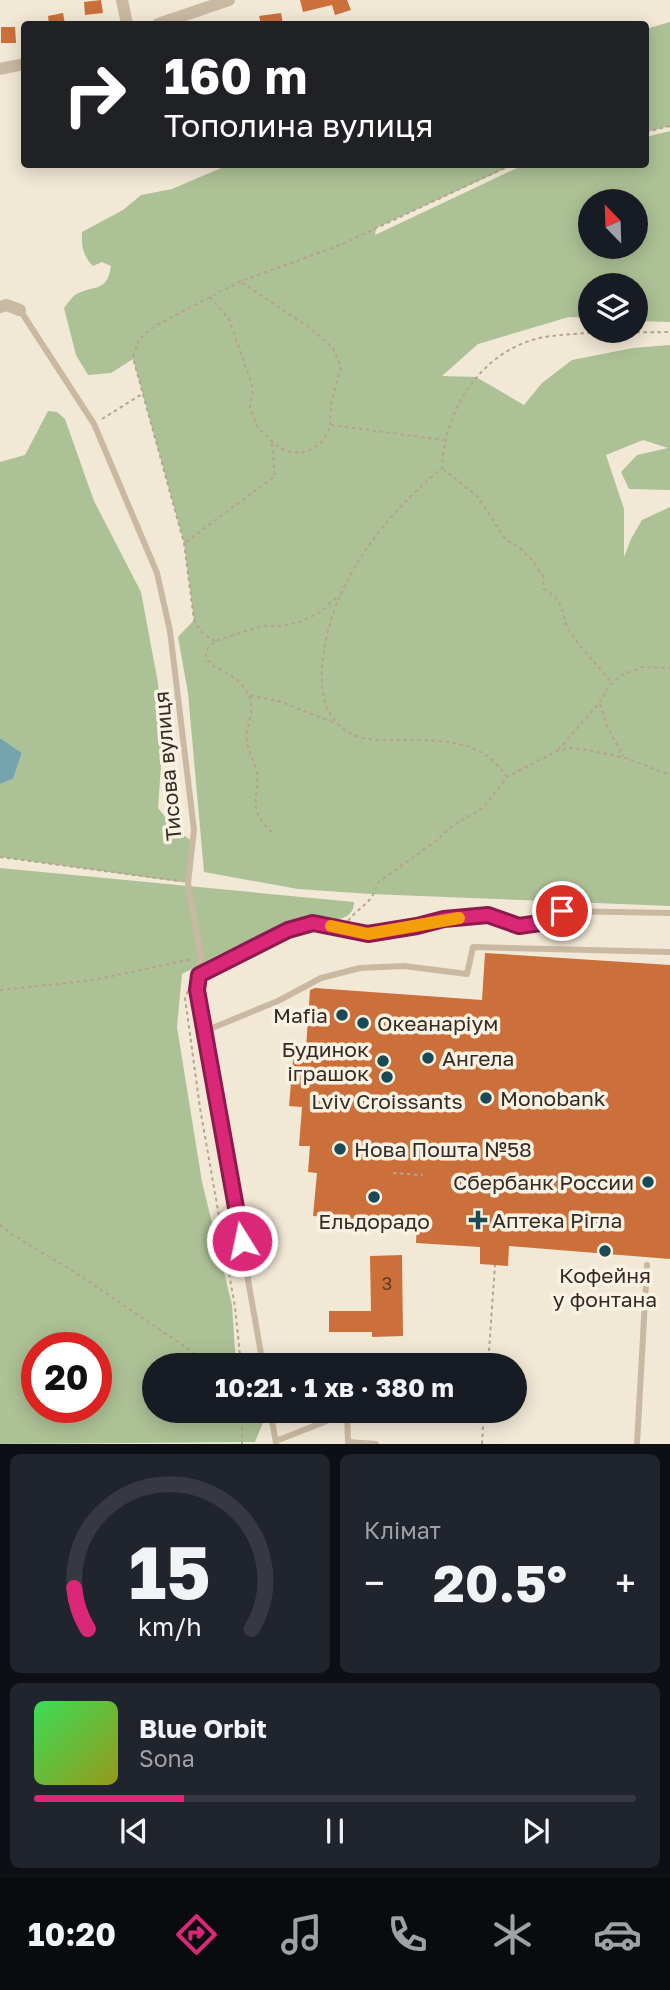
<!DOCTYPE html>
<html lang="uk">
<head>
<meta charset="utf-8">
<style>
  :root { --surface:#171b24; --page:#20242c; --text:#f1f3f6; --muted:#9ea1a6; --line:#363941; --accent:#db2777 }
  body { margin:0; font-family:"Golos Text",sans-serif; background:var(--page); color:var(--text); height:100vh; display:flex; flex-direction:column; font-size:26px; white-space:nowrap }
  * { box-sizing:border-box; margin:0 }
  p { font-size:23px; color:var(--muted) }
  .icon { flex:none; width:38px; height:38px; fill:none; stroke:currentColor; stroke-width:2; stroke-linecap:round; stroke-linejoin:round }
  .map { position:relative; height:1444px; overflow:hidden }
  .details { display:flex; flex-direction:column; gap:10px; padding:10px; background:#0d0f14; flex:1 }
  .details>* { flex:none }
  .top-card { position:absolute; left:21px; top:21px; width:628px; height:147px; border-radius:7px; box-shadow:0 4px 18px #0003; background:#202124; color:#fff; overflow:hidden }
  .needle { width:46px; rotate:337deg }
  .fabs { position:absolute; left:578px; top:189px; display:grid; gap:14px }
  .fabs a { display:grid; place-items:center; width:70px; height:70px; border-radius:50%; background:var(--surface); box-shadow:0 4px 18px #0003; font-size:35px }
  .speed { position:absolute; left:21px; top:1332px; display:flex; gap:14px; font-size:35px; font-weight:700; text-align:center }
  .speed>* { display:grid; place-content:center; width:91px; height:91px; border-radius:50%; background:var(--surface); box-shadow:0 4px 18px #0003; line-height:1 }
  .speed .limit { border:10px solid #d22; background:#fff; color:#111 }
  .pin { position:absolute; display:grid; place-items:center; width:60px; height:60px; color:#fff; margin:-30px; border:4px solid #fff; border-radius:50%; box-shadow:0 2px 7px #0007 }
  .me { position:absolute; width:77px; margin:-38px; rotate:350deg; stroke-linejoin:round; filter:drop-shadow(0 0 5px #0008) }
  .turn { display:flex; align-items:center; gap:24px; height:147px; padding:0 28px; font-size:32px }
  .turn .icon { width:91px; height:91px; stroke-width:2.5 }
  .turn b { display:block; font-size:49px; line-height:60px }
  .big { font-size:52px; font-weight:700; line-height:1.1 }
  .details .card { flex:1; display:flex; flex-direction:column; justify-content:center; gap:10px; min-width:0; padding:0 24px; border-radius:10px; background:var(--page) }
  .details .dial { align-items:center; gap:0 }
  .dial svg { height:182px; overflow:visible; fill:none; stroke:var(--line); stroke-width:7; stroke-linecap:round; text-anchor:middle }
  .dial text { fill:var(--text); stroke:none }
  .song { display:flex; align-items:center; gap:21px }
  .cover { width:84px; height:84px; border-radius:10px; background:linear-gradient(135deg,hsl(130 70% 55%),hsl(60 70% 35%)) }
  .played { height:7px; border-radius:4px; background:linear-gradient(90deg,var(--accent) 25%,var(--line) 25%) }
  .keys { display:flex; justify-content:space-around; direction:ltr }
  .heat { display:flex; justify-content:space-between; align-items:center; font-size:38px; direction:ltr }
  .details .tiles { flex:1; display:grid; gap:10px; grid-template-columns:1fr 1fr }
  .card:last-child { grid-column:span 2 }
  .trip { position:absolute; left:142px; top:1353px; width:385px; height:70px; border-radius:35px; background:var(--surface); box-shadow:0 4px 18px #0003; font-weight:700; line-height:70px; text-align:center }
  .menu { display:flex; height:112px; justify-content:space-around; align-items:center; background:#090b0e; color:var(--muted) }
  .menu .icon { width:49px; height:49px }
  .menu .active { color:var(--accent) }
  .menu b { font-size:32px; color:var(--text) }
  .map>svg:first-child { display:block }
  .green { fill:#adc196; fill-rule:evenodd }
  .water { fill:#74a5af }
  .building { fill:#cb703b }
  .lines { fill:none; stroke-linecap:round; stroke-linejoin:round }
  .path { stroke:#b5a38c; stroke-width:2; stroke-dasharray:3.5 3.5; stroke-linecap:butt }
  .service { stroke:#cab9a2; stroke-width:6 }
  .minor { stroke:#cab9a2; stroke-width:12 }
  .route-casing { stroke:#8e194d; stroke-width:18 }
  .route { stroke:#db2777; stroke-width:12 }
  .slow { stroke:#f59e0b; stroke-width:12 }
  .poi-dot { fill:#194a56; stroke:#f9f2e2; stroke-width:2.5 }
  .labels { text-anchor:middle; dominant-baseline:central; stroke-width:7; stroke-linejoin:round; paint-order:stroke }
  .number-label { font-size:18px; fill:#5a3c2a }
  .street-label { font-size:21px; fill:#342b25; stroke:#f9f2e2 }
  .poi-label { font-size:21px; fill:#342b25; stroke:#f9f2e2; text-anchor:start }
</style>
</head>
<body>
<div class="map">
<svg width="670" height="1444" viewBox="0 0 670 1444">
  <rect width="100%" height="100%" fill="#f2e8d6"/>
  <g class="green">
    <path d="M670,22V126L646,132V29Z"/>
    <path d="M670,131V322L635,321V285H590V318L569,317L478,344L442,376L476,377L524,405L542,383L572,360L633,348L670,345V490L629,489L621,472L637,455L668,448L643,440L606,455L624,509V557L631,539L642,520L670,507V906L370,894L298,889L204,872L188,693L178,637L194,620L184,543L133,359L111,373L88,375L76,355L64,308C67,304 71,298 75,295C93,284 107,294 111,266L102,262L93,266C83,257 81,244 82,232L123,210L141,195L172,189L228,165H513L376,228L375,235L517,168L529,165L646,164V137ZM635,201V247H590V201Z"/>
    <path d="M48,411L57,412L65,419L94,501L141,592L158,683L163,737L158,808L174,828L193,842L188,883L0,857V784L13,779L22,753L0,738V462L25,455Z"/>
    <path d="M0,868L354,902C354,927 319,918 304,921C262,931 219,954 182,974L177,1027L202,1182L232,1305L236,1365H154V1410L262,1411L266,1415L255,1442L0,1444ZM37,1348H96V1407H37Z"/>
  </g>
  <path class="water" d="M0,738L22,753L13,779L0,784Z"/>
  <g class="building">
    <path d="M101,0L103,13L85,15L84,2Z"/>
    <path d="M300,0H347L351,10L335,15L332,5L303,12Z"/>
    <path d="M63,13L65,24H49L48,16Z"/>
    <path d="M281,13L283,24H261L259,16Z"/>
    <path d="M1,27H15L16,43H1Z"/>
    <path d="M485,953L670,965V1259L509,1246L508,1266L480,1264V1247L416,1243L417,1223L313,1216L317,1173L308,1172L310,1146H299L302,1107L289,1106L294,1048H306L310,990L315,988L482,1000Z"/>
    <path d="M402,1255L403,1336L372,1337V1332H329V1311H371L370,1256Z"/>
  </g>
  <g class="lines">
    <g class="path">
      <path d="M646,132L670,126"/>
      <path d="M210,297L229,319L253,388L250,407L258,428L276,445L286,451L300,453L312,449L323,441L330,428L331,404L341,367L333,348L310,328L241,282"/>
      <path d="M102,419L142,394"/>
      <path d="M331,425L444,440"/>
      <path d="M443,469L478,497L506,540L519,547L533,561L543,576L544,589C569,604 559,618 572,635C584,652 599,667 612,683"/>
      <path d="M186,542L275,476L272,442"/>
      <path d="M215,641L202,633L194,620L184,543L133,358L139,339L155,326L210,297L241,281L338,246L513,164"/>
      <path d="M250,696L279,701L337,724"/>
      <path d="M600,704L607,726L623,756"/>
      <path d="M558,750L599,703L609,686L620,676L642,667L670,668"/>
      <path d="M507,777C479,735 435,741 391,740C377,740 363,740 350,733C326,719 320,694 322,668C328,586 381,519 442,468C444,406 487,343 552,336C591,331 631,333 670,332"/>
      <path d="M272,832C242,806 264,792 255,766C252,756 246,747 247,735C247,724 253,715 251,703C249,694 244,686 237,680C228,671 185,660 218,640L262,626H283L303,621L322,611L339,595"/>
      <path d="M0,857L179,881"/>
      <path d="M348,921C360,905 373,904 377,883L436,841L452,826L483,808L507,777L557,751L571,748L594,751L625,758L670,775"/>
      <path d="M0,990L93,980L193,959"/>
      <path d="M188,991L185,998L200,1108L235,1307L241,1365"/>
      <path d="M393,1173L423,1175"/>
      <path d="M0,1225L13,1235L73,1271L212,1365"/>
      <path d="M488,1365L495,1265"/>
      <path d="M242,1444V1410"/>
      <path d="M482,1444L484,1410"/>
    </g>
    <g class="service">
      <path d="M20,310L94,424L157,573L170,631L194,830L188,883L201,958L197,990L263,1365"/>
      <path d="M199,975L288,931L313,923L368,934L417,926L444,919L488,915L519,926L540,923L562,911L670,913"/>
      <path d="M205,1031L278,1001L321,978L360,968L404,966L467,974L473,947L670,952"/>
      <path d="M270,1410L276,1443"/>
      <path d="M276,1441L347,1413L348,1442L376,1444"/>
      <path d="M637,1444L647,1265"/>
    </g>
    <g class="minor">
      <path d="M122,0L127,24"/>
      <path d="M158,24L229,0"/>
      <path d="M0,69L24,64"/>
      <path d="M0,307L6,305L20,310"/>
    </g>
  </g>
  <g class="lines">
    <g class="route-casing">
      <path id="route" d="M242,1241L197,990L199,975L288,930L313,923L368,934L417,926L444,919L488,915L519,926L540,923L562,911"/>
    </g>
    <use href="#route" class="route"/>
    <path class="slow" d="M331,926L368,934L459,918"/>
  </g>
  <g class="poi-dot">
    <circle cx="342" cy="1015" r="7"/>
    <circle cx="363" cy="1023" r="7"/>
    <circle cx="428" cy="1058" r="7"/>
    <circle cx="383" cy="1061" r="7"/>
    <circle cx="387" cy="1077" r="7"/>
    <circle cx="486" cy="1098" r="7"/>
    <circle cx="340" cy="1149" r="7"/>
    <circle cx="648" cy="1182" r="7"/>
    <circle cx="374" cy="1197" r="7"/>
    <path d="M474.5 1209.5h7v7h7v7h-7v7h-7v-7h-7v-7h7z"/>
    <circle cx="605" cy="1251" r="7"/>
  </g>
  <g class="labels">
    <g class="number-label">
      <text x="387" y="1283">3</text>
    </g>
    <g class="street-label">
      <text transform="translate(167 766) rotate(-95)">Тисова вулиця</text>
    </g>
    <g class="poi-label">
      <text x="328" y="1015" text-anchor="end">Mafia</text>
      <text x="377" y="1023">Океанаріум</text>
      <text x="369" y="1049" text-anchor="end">Будинок<tspan x="369" dy="24">іграшок</tspan></text>
      <text x="442" y="1058">Ангела</text>
      <text x="500" y="1098">Monobank</text>
      <text x="387" y="1101" text-anchor="middle">Lviv Croissants</text>
      <text x="354" y="1149">Нова Пошта №58</text>
      <text x="634" y="1182" text-anchor="end">Сбербанк России</text>
      <text x="492" y="1220">Аптека Рігла</text>
      <text x="374" y="1221" text-anchor="middle">Ельдорадо</text>
      <text x="605" y="1275" text-anchor="middle">Кофейня<tspan x="605" dy="24">у фонтана</tspan></text>
    </g>
  </g>
</svg>
<div class="fabs">
<a><svg class="needle" viewBox="-14 -14 28 28"><path d="M0-13l5 13h-10z" fill="#e53935"/><path d="M0 13l5-13h-10z" fill="#9ea1a6"/></svg></a>
<a><svg class="icon" aria-label="layers" viewBox="0 0 24 24"><path d="M12 4l9 5-9 5-9-5zM3 14l9 5 9-5"/></svg></a>
</div>
<div class="speed"><div class="limit">20</div></div>
<div class="pin" style="left:562px;top:911px;background:#d93025"><svg class="icon" aria-label="arrive" viewBox="0 0 24 24"><path d="M6 21V4h12l-3 4 3 4H6"/></svg></div>
<svg class="me" style="left:242px;top:1241px" viewBox="-20 -20 40 40"><circle r="17" fill="#db2777" stroke="#fff" stroke-width="3"/><path d="M0-11L8 9 0 5-8 9z" fill="#fff"/></svg>
<div class="trip">10:21 · 1 хв · 380 m</div>
<div class="top-card">
<div class="turn"><svg class="icon" aria-label="right" viewBox="0 0 24 24"><path d="M7 20v-9h11M14 6l5 5-5 5"/></svg><div><b>160 m</b>Тополина вулиця</div></div>
</div>
</div>
<section class="details">
<div class="tiles">
<div class="card dial"><svg viewBox="0 0 100 80">
<path d="M14 69A42 42 0 1 1 86 69"/>
<path d="M14 69A42 42 0 0 1 8 51" stroke="#db2777"/>
<text x="50" y="56" font-size="32" font-weight="700">15</text>
<text x="50" y="72" font-size="11">km/h</text>
</svg></div>
<div class="card"><p>Клімат</p>
<div class="heat"><a>−</a><b class="big">20.5°</b><a>+</a></div>
</div>
<div class="card">
<div class="song"><i class="cover"></i><div><b>Blue Orbit</b><p>Sona</p></div></div>
<div class="played"></div>
<div class="keys"><svg class="icon" aria-label="previous" viewBox="0 0 24 24"><path d="M18 5L8 12l10 7zM5 5v14"/></svg><svg class="icon" aria-label="pause" viewBox="0 0 24 24"><path d="M8 5v14M16 5v14"/></svg><svg class="icon" aria-label="next" viewBox="0 0 24 24"><path d="M6 5l10 7-10 7zM19 5v14"/></svg></div>
</div>
</div>
</section>
<nav class="menu">
<b>10:20</b>
<svg class="icon active" aria-label="directions" viewBox="0 0 24 24"><path d="M12 3l9 9-9 9-9-9zM9 14v-3h6M13 9l2 2-2 2"/></svg>
<svg class="icon" aria-label="music" viewBox="0 0 24 24"><path d="M9 18V5l10-2v13"/><circle cx="6" cy="18" r="3"/><circle cx="16" cy="16" r="3"/></svg>
<svg class="icon" aria-label="phone" viewBox="0 0 24 24"><path d="M5 4h4l2 5-3 2q2 4 5 5l2-3 5 2v4C11 20 4 13 5 4z"/></svg>
<svg class="icon" aria-label="climate" viewBox="0 0 24 24"><path d="M12 3v18M4 7l16 10M4 17L20 7"/></svg>
<svg class="icon" aria-label="car" viewBox="0 0 24 24"><path d="M5 17H2v-5l4-1 3-4h7l3 4 3 1v5h-3M9 17h6M6 11h13"/><circle cx="7" cy="17" r="2"/><circle cx="17" cy="17" r="2"/></svg>
</nav>
</body>
</html>
